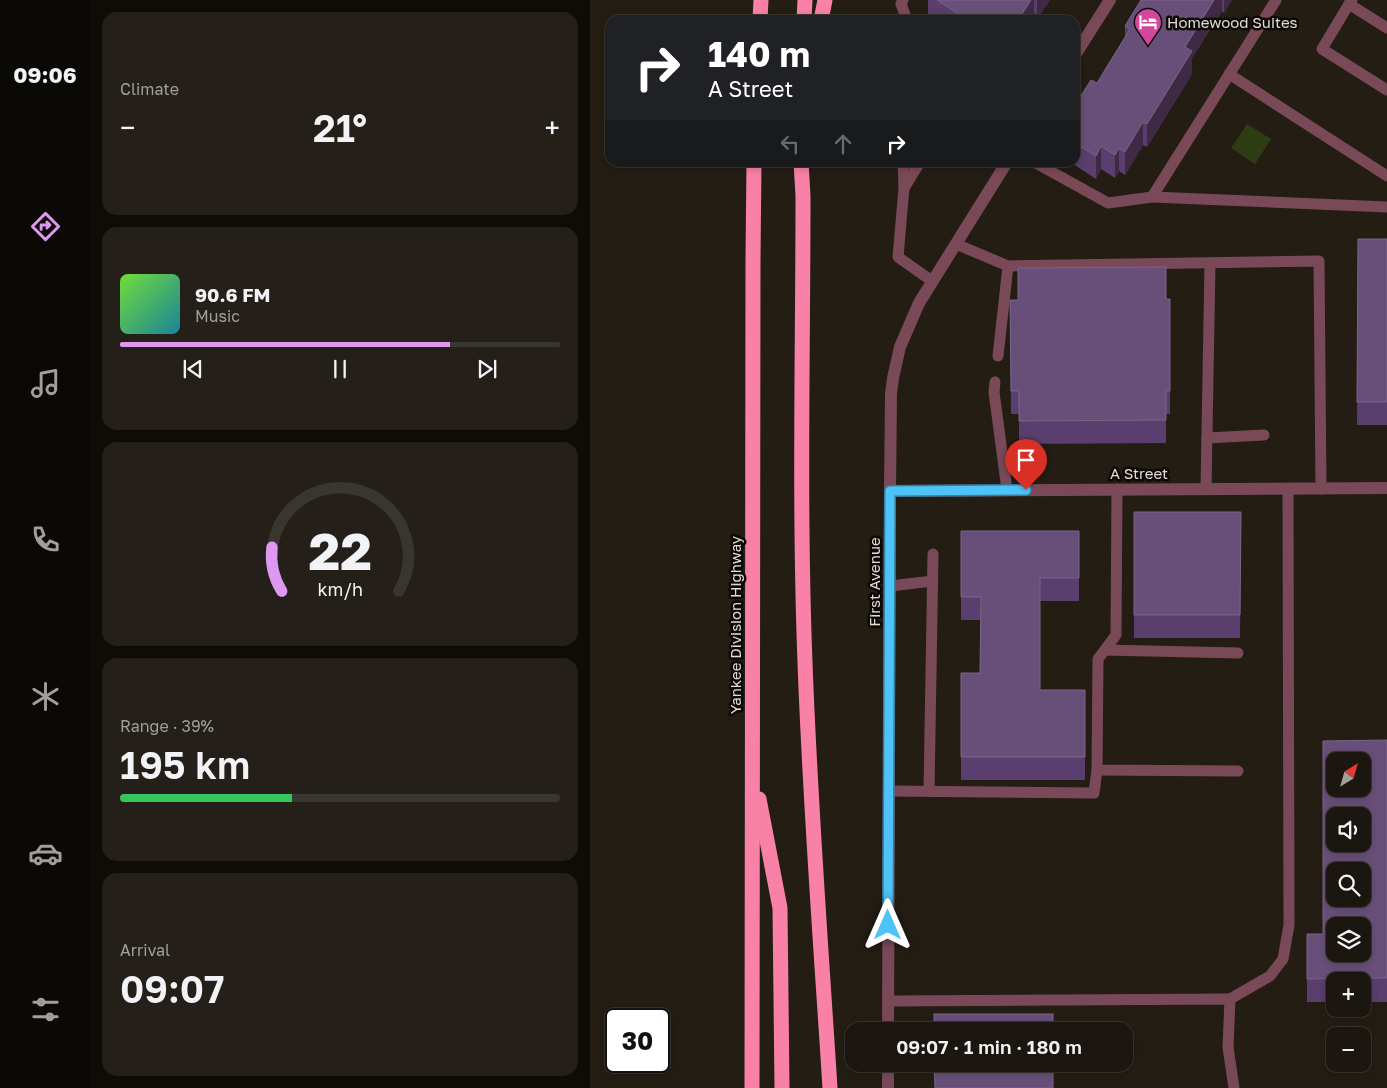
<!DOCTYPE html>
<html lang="en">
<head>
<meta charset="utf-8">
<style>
  :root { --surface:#1b160f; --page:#241f18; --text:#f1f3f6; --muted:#a09f9e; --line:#39352f; --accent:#de98f2 }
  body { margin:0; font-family:"Golos Text",sans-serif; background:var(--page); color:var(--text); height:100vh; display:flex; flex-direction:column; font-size:19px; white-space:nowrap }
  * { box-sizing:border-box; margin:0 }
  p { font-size:16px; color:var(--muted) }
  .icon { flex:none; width:28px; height:28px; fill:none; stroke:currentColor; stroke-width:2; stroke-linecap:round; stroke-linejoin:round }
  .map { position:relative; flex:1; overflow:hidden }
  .details { display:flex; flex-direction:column; gap:12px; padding:12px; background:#0f0c08; width:500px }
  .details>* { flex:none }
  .banner { position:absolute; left:15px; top:15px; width:475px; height:152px; border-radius:15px; box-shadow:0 2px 8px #0003,0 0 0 1px var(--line); background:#202124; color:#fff; overflow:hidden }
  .needle { width:32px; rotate:37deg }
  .tools { position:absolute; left:736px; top:752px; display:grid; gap:10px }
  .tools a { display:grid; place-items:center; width:45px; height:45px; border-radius:10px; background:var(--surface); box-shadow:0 2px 8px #0003,0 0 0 1px var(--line); font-size:25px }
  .speed { position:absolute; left:15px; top:1008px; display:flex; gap:10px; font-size:25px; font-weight:700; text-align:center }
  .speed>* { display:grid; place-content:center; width:65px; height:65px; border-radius:50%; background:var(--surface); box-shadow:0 2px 8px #0003,0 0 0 1px var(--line); line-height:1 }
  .speed .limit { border:2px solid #111; border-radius:8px; background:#fff; color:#111 }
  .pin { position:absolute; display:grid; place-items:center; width:42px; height:42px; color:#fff; margin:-51px -21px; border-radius:50% 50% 50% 0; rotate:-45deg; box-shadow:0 0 5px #0007 }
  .pin .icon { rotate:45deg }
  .me { position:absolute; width:55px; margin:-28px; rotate:0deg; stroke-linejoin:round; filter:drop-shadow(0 0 4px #0008) }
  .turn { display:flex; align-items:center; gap:18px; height:105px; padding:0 20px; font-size:22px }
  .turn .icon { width:65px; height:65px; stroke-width:2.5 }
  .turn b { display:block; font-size:35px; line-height:42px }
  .lanes { display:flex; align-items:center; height:48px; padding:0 20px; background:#0003; justify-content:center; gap:25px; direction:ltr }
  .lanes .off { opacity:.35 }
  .big { font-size:38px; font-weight:600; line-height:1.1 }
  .details .card { flex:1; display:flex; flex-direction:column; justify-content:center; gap:8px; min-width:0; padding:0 18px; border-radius:15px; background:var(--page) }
  .details .dial { align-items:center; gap:0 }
  .dial svg { height:130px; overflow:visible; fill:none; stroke:var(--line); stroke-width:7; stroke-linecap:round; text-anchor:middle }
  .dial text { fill:var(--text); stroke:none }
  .song { display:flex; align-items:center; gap:15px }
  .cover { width:60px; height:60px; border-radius:8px; background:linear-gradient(135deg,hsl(100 70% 55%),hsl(190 70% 35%)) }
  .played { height:5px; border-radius:2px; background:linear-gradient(90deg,var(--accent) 75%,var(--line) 75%) }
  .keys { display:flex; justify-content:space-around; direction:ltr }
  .heat { display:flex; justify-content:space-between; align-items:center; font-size:28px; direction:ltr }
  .charge { height:8px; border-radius:4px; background:linear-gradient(90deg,#34c759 39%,var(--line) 0) }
  .trip { position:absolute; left:255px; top:1022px; width:288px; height:50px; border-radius:15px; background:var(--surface); box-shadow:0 2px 8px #0003,0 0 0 1px var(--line); font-weight:600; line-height:50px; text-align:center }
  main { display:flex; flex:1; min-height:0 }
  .menu { display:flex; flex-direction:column; width:90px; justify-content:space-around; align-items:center; background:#0b0906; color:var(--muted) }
  .menu .icon { width:35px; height:35px }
  .menu .selected { color:var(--accent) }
  .menu b { font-size:22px; color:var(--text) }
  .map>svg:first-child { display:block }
  .green { fill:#2e3c12 }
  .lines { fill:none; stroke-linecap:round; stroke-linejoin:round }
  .service { stroke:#7a4958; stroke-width:11 }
  .minor { stroke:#7a4958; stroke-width:12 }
  .motorway { stroke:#f981a8; stroke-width:15 }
  .wall { fill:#593e6e }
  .shaded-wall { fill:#3e2a45 }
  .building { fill:#684f79; stroke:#7a6587; fill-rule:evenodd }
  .route-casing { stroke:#337fa1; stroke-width:12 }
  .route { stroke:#4fc3f7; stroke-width:9 }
  .labels { text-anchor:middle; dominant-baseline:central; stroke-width:5; stroke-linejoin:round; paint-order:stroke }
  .poi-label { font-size:15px; fill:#e0dbd5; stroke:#0b0805; text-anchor:start }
  .street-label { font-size:15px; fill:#e0dbd5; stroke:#0b0805 }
</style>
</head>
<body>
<main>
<nav class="menu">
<b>09:06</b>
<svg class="icon selected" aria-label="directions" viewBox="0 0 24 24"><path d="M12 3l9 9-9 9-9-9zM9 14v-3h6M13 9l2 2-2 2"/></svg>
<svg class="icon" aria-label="music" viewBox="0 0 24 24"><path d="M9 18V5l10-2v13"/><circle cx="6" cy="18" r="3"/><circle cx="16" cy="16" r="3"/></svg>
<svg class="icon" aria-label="phone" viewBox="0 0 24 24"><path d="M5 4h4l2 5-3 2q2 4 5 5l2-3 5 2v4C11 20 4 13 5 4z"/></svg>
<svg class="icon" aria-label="climate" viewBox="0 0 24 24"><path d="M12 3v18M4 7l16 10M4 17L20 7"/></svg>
<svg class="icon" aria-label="car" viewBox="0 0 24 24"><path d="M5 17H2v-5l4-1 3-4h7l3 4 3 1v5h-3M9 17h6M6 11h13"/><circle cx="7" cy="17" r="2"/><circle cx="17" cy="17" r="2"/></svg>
<svg class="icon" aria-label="filters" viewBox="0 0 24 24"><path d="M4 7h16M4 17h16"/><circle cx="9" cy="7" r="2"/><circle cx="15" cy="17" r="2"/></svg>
</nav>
<section class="details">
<div class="card"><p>Climate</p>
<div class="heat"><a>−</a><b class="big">21°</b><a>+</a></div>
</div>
<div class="card">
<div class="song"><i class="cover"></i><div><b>90.6 FM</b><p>Music</p></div></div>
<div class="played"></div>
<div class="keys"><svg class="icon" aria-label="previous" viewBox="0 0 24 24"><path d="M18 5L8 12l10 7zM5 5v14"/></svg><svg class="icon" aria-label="pause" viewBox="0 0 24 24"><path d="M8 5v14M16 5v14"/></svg><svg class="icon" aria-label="next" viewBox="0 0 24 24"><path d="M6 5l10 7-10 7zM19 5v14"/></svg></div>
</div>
<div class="card dial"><svg viewBox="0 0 100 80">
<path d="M14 69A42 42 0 1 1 86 69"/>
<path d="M14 69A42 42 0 0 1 8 42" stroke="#de98f2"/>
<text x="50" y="56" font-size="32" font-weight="700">22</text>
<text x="50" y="72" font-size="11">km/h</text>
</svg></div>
<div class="card"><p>Range · 39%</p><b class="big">195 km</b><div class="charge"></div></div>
<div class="card"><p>Arrival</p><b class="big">09:07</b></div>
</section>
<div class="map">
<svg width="797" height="1088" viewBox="0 0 797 1088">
  <rect width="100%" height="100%" fill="#241d14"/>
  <path class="green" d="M657,124L681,139L665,164L641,148Z"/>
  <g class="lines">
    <g class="service">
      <path d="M313,0L311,4L317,20"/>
      <path d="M686,0L562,197L797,207"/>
      <path d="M762,0L759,4L797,28"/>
      <path d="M759,4L732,49L797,90"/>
      <path d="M639,74L797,176"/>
      <path d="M313,162L314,188L308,257L342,281"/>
      <path d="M444,162L518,203L562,197"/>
      <path d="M314,188L330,162"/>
      <path d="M366,244L418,266L729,261L731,489"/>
      <path d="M408,356L418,266"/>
      <path d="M405,382L404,392L417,490"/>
      <path d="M617,438L674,435"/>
      <path d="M527,489L526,635L508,659L507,770L648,771"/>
      <path d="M616,489L620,263"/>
      <path d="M300,586L343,581"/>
      <path d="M515,650L648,653"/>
      <path d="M299,791L504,793L507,770"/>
      <path d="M339,791L343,554"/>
      <path d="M640,999L680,976L693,959L699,925L698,489"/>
      <path d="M298,1001L640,999L638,1047L644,1088"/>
    </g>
    <g class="minor">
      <path d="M485,55L520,0"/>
      <path d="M300,491L797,488"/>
      <path d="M298,1031L300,491L301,394L303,378L310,347L329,303L417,162"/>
      <path d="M298,1088V1064"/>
    </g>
    <g class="motorway">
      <path d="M170,20L171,0"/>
      <path d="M214,20L215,0"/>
      <path d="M231,20L235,0"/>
      <path d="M211,162L213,196C213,351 209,507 215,662C220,804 231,946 240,1088"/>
      <path d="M169,799L190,908L192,1088"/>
      <path d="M162,1088L163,259L164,162"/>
    </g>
  </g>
  <g class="wall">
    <path d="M338,0H460L447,19L444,17L443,20H342L338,18Z"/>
    <path d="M551,0H642L634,13L632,11L602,58V74L557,147L553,145L535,175L529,171L525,178L511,169L506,179L480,162H485V105L507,83L535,38V26Z"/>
    <path d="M768,239H797V425H767Z"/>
    <path d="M576,299L580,391V414H576V443L429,444V414H421L420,300Z"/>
    <path d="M544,512H651L650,638H544Z"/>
    <path d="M371,531H489V601H450V690H495V780H371V673H390V620H371Z"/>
    <path d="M797,740V1002H772V981H745V1002H717V934H733Z"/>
  </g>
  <g class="shaded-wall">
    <path d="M441,0H444V17L443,20H428Z"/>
    <path d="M447,0H460L447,19Z"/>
    <path d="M624,0H632V11L602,58V74L557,147V124L595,47Z"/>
    <path d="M634,0H642L634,13Z"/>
    <path d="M553,122V145L535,175V152Z"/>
    <path d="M511,146V169L506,179V156Z"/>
    <path d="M529,148V171L525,178V155Z"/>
  </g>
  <g class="building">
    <path d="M347,0H441L428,20H378Z"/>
    <path d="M551,0H624L595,47L602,51L557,124L553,122L535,152L529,148L525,155L511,146L506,156L485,143V105L501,80L507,83L540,29L535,26Z"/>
    <path d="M768,239H797V402H767Z"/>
    <path d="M576,267V299H580V391H576V420L429,421V391H421L420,300H428V268Z"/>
    <path d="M544,512H651L650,615H544Z"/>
    <path d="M371,531H489V578H450V690H495V757H371V673H390L391,597H371Z"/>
    <path d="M797,740V978L717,979V934H733V741ZM745,761H772V789H745ZM745,816H772V844H745ZM745,871H772V899H745ZM745,926H772V954H745Z"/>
    <rect x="344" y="1014" width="119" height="17"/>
    <path d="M344,1064H463V1088H345Z"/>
  </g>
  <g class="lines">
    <g class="route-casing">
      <path id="route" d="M298,925L300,491L436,490"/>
    </g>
    <use href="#route" class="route"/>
  </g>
  <defs>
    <g id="hotel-pin" transform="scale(1.4375)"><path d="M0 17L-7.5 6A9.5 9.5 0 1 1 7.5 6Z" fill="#d1479c" stroke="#0b0805"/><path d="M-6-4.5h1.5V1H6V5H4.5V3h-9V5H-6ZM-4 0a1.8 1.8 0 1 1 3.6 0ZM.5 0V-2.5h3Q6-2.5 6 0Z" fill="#fff"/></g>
  </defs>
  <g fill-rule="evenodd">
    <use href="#hotel-pin" x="558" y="22"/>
  </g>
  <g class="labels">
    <g class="poi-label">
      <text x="577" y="22">Homewood Suites</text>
    </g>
    <g class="street-label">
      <text x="549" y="473">A Street</text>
      <text transform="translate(284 582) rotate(-90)">First Avenue</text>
      <text transform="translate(145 625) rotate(-90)">Yankee Division Highway</text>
    </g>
  </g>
</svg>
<div class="tools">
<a><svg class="needle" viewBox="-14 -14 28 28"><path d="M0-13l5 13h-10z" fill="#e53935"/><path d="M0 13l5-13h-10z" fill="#a09f9e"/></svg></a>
<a><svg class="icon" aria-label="sound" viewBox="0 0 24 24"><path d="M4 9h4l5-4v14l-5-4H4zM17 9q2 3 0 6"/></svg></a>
<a><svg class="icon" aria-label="search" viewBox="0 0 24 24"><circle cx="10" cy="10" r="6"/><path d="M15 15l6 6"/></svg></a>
<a><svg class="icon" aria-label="layers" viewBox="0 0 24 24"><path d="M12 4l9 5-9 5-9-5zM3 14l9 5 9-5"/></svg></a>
<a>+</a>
<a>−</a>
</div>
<div class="speed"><div class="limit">30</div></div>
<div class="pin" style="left:436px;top:490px;background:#d93025"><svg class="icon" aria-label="arrive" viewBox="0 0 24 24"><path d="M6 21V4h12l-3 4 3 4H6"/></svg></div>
<svg class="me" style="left:298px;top:925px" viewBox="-20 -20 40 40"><path d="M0-17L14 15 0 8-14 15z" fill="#4fc3f7" stroke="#fff" stroke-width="4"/></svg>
<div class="trip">09:07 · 1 min · 180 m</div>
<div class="banner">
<div class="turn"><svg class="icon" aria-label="right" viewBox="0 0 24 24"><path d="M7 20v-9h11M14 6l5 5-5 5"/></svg><div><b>140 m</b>A Street</div></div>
<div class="lanes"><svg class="icon off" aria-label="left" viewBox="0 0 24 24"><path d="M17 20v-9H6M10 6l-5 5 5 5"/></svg><svg class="icon off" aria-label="ahead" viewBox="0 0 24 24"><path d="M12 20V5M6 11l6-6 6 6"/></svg><svg class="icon" aria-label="right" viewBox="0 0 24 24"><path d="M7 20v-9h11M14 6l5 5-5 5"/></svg></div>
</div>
</div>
</main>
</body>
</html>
